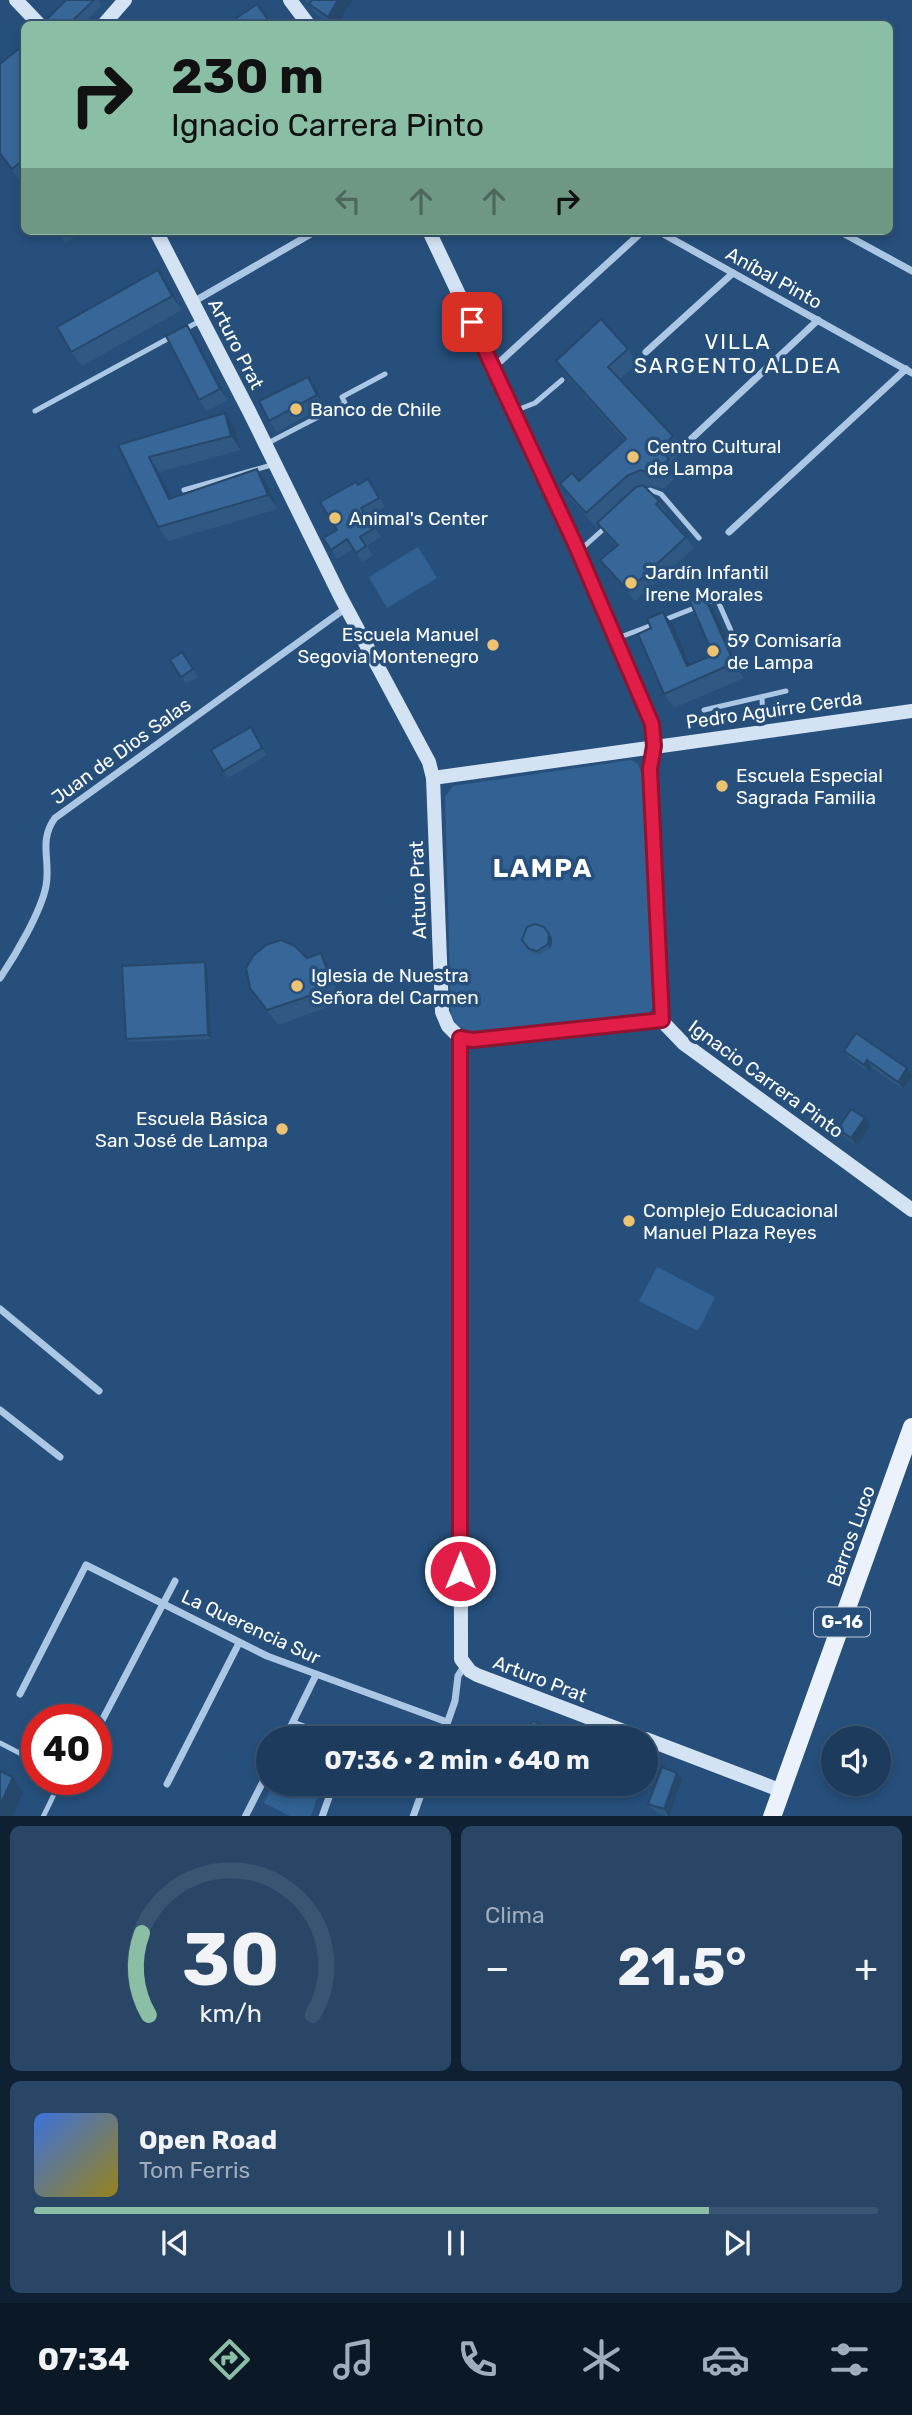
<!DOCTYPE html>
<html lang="es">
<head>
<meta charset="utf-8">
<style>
  :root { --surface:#1c3b5d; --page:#294666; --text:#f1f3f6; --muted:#a0adbc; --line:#3a5572; --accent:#8abfa5 }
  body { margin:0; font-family:Rubik,sans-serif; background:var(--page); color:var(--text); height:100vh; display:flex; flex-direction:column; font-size:26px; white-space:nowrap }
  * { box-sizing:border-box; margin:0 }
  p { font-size:23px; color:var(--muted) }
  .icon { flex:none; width:38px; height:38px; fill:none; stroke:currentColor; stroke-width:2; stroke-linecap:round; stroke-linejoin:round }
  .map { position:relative; height:1816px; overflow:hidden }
  .side { display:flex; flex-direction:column; gap:10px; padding:10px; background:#0f2033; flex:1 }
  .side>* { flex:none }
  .guide { position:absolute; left:21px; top:21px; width:872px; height:214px; border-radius:10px; box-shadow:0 4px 10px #0003,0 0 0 2px var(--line); background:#8abfa5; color:#111; overflow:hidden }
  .controls { position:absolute; left:821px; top:1726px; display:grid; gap:14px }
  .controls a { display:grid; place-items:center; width:70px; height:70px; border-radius:50%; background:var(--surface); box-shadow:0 4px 10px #0003,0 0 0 2px var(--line); font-size:35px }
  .speed { position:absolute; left:21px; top:1704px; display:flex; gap:14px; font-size:35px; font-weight:700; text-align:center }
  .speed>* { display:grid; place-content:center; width:91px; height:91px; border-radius:50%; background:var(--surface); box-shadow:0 4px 10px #0003,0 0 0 2px var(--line); line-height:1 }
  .speed .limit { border:10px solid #d22; background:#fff; color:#111 }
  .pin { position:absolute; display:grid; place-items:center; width:60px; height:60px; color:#fff; margin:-30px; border-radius:14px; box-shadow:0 4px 10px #0006 }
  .me { position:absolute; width:77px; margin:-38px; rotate:0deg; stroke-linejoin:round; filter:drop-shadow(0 0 5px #0008) }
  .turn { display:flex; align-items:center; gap:24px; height:147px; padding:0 35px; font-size:32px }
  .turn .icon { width:91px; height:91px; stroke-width:2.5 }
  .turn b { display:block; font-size:49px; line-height:60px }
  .lanes { display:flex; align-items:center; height:66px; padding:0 35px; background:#0003; justify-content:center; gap:35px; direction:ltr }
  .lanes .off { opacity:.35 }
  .big { font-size:52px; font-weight:700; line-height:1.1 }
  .side .tile { flex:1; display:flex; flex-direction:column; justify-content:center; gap:10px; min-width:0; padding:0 24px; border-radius:10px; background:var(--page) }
  .side .dial { align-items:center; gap:0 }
  .dial svg { height:182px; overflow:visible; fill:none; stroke:var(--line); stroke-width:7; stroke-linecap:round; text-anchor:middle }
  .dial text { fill:var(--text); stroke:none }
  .song { display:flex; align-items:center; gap:21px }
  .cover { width:84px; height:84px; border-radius:10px; background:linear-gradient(135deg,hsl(220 70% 55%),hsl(50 70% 35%)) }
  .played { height:7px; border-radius:4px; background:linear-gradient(90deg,var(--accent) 80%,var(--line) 80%) }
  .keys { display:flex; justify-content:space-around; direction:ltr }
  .heat { display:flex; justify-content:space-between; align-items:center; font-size:38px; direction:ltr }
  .side .tiles { flex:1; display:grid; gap:10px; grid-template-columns:1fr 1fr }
  .tile:last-child { grid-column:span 2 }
  .trip { position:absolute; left:256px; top:1726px; width:402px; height:70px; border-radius:35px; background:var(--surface); box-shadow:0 4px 10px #0003,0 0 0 2px var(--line); font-weight:700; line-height:70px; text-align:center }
  .tab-bar { display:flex; height:112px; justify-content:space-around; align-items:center; background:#0b1825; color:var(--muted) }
  .tab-bar .icon { width:49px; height:49px }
  .tab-bar .selected { color:var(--accent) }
  .tab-bar b { font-size:32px; color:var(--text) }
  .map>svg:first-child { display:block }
  .green { fill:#316293 }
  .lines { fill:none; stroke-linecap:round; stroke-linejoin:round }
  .lane { stroke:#abc7e4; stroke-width:5 }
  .street { stroke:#abc7e4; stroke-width:7 }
  .secondary { stroke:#d4e3f4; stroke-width:14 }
  .primary { stroke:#ebf2fc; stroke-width:18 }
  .wall { fill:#2f5983 }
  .shaded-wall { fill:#26486a }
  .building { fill:#376798; stroke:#26486a; stroke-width:2 }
  .route-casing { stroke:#92132f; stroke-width:18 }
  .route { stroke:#e11d48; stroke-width:12 }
  .poi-dot { fill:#edc371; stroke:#264f7c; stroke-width:2.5 }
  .labels { text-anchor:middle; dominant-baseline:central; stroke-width:7; stroke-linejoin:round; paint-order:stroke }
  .shield { fill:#264f7c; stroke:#becad8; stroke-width:2 }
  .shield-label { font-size:18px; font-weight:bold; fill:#fff }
  .street-label { font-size:19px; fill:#fff; stroke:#264f7c }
  .poi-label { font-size:19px; fill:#fff; stroke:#264f7c; text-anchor:start }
  .neighbourhood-label { font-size:21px; letter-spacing:2px; fill:#fff; stroke:#264f7c }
  .district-label { font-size:26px; font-weight:bold; letter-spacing:2px; fill:#fff; stroke:#264f7c }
</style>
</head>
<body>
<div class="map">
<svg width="912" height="1817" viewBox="0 0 912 1817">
  <rect width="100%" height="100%" fill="#264f7c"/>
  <g class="green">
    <path d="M418,547L437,578L387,608L369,577Z"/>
    <path d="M631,760L638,764L643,779L654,1005L647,1016L472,1032L459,1027L451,1016L445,797L453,786Z"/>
    <path d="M657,1267L715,1297L698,1331L639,1301Z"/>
    <path d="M273,1783H322L311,1816H290L264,1803Z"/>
  </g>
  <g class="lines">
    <g class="lane">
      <path d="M183,330L202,320"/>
      <path d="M517,410L535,403L562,380"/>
      <path d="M35,411L171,337"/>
      <path d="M268,443L345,403L342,397L385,374"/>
      <path d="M184,490L275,464"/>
      <path d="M642,493L650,490L661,494L699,538"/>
      <path d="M578,552L607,526"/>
      <path d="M664,620L717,599L732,633"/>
      <path d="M615,639L655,624"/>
      <path d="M762,697L763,731"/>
      <path d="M704,710L786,691"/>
      <path d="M0,1743L37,1762"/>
      <path d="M43,1817L61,1780"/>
    </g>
    <g class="street">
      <path d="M658,231L912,373"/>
      <path d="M839,231L912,271"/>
      <path d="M193,302L316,231"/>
      <path d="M646,352L733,273"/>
      <path d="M494,367L643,231"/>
      <path d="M689,441L818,320"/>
      <path d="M729,532L906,369"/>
      <path d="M0,978C15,956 41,912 46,886C51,861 38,841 55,818L346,608"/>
      <path d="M0,1309L99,1391"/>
      <path d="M0,1410L60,1457"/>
      <path d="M20,1694L86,1565L267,1656L447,1722"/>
      <path d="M293,1723L334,1738"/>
      <path d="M96,1732L175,1581"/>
      <path d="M285,1738L316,1675"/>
      <path d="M442,1738L455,1701L458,1676L465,1665"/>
      <path d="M167,1784L239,1643"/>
      <path d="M245,1817L268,1772"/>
      <path d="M322,1817L334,1783"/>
      <path d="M413,1817L425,1783"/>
    </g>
    <g class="secondary">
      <path d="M16,0L39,24"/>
      <path d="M290,0L308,24"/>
      <path d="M104,24L125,0"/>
      <path d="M156,231L250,413L340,596L429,762L433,778L442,1012L448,1026L460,1038"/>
      <path d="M429,231L540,466L652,724L654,746L650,769L661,1020"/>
      <path d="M433,778L912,711"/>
      <path d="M661,1020L683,1043L912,1210"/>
      <path d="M460,1038L461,1659L470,1671L477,1675L642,1738"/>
      <path d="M460,1038L473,1039L661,1020"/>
      <path d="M646,1739L782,1791"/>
    </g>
    <path class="primary" d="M772,1817L912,1427"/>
  </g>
  <g class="wall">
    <path d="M66,0H98L102,5L82,24H51L47,19Z"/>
    <path d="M305,0H353L337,24H331L316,14Z"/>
    <path d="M24,54V178L20,181L0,153L1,63Z"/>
    <path d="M57,231H85L65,243Z"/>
    <path d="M168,285L182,310L82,366L71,352Z"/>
    <path d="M195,336L228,400L207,411L199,400Z"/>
    <path d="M628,349L638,363L620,379L673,436L683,451L671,462L680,474L663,489L651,485L645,487L659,501L666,512L665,513L686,537L694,548L635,601L608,571L600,560L616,546L605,534L599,525L596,527L570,498L560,484L579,481L625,441L566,375L556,361Z"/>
    <path d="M316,388L324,406L277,432L269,421Z"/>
    <path d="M225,413L235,428L241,450L159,472L172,498L257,469L267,484L278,509L168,541L158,527L118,445Z"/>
    <path d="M358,485L375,489L385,507L368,517L381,537L367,546L373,556L362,562L353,549L337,559L323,538L337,530Z"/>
    <path d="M704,595L714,609L744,678L674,708L664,694L674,626L691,665L713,655Z"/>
    <path d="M182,652L198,677L186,684L170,660Z"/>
    <path d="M251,727L267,755L228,778L223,771Z"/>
    <path d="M544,927L552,938L551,948L540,955L532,953L522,940Z"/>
    <path d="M307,958L331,968L339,991L324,996L328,1007L278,1025L250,988Z"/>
    <path d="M207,966L211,1039L129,1042L126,1039Z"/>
    <path d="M844,1051L907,1068L903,1089L872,1068L869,1072L849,1058Z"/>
    <path d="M865,1118L870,1126L857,1146L843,1136L838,1129Z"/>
    <path d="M677,1773L682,1780L669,1817L654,1811L648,1804Z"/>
  </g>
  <g class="shaded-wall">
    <path d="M338,0H353L337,24H333L328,17Z"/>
    <path d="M158,270L168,285L182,310L172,296Z"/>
    <path d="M187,325L195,336L228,400L220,389Z"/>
    <path d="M308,377L316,388L324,406L317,395Z"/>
    <path d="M225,413L235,428L241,450L231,436Z"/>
    <path d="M149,457L159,472L179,513L169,499Z"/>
    <path d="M257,469L267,484L278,509L268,495Z"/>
    <path d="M704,595L714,609L744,678L734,663Z"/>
    <path d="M663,612L674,626L697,681L687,666Z"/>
    <path d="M251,727L256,735L267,755L262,748Z"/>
    <path d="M549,934L552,938L551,948L548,944Z"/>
    <path d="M321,953L331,968L339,991L329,976Z"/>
    <path d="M205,962L207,966L211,1039L208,1035Z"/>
    <path d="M314,981L324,996L328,1007L318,993Z"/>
    <path d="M867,1060L872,1068L869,1072L864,1065Z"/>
    <path d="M907,1068L912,1076L903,1089L898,1082Z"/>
    <path d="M865,1118L870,1126L857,1146L851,1138Z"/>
    <path d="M547,1726L552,1734L551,1738H543Z"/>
    <path d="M677,1773L682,1780L669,1817L664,1809Z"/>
    <path d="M13,1777L23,1792L12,1817H0V1805Z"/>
  </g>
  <g class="building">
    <path d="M66,0H94L69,24H53L47,19Z"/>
    <path d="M312,0H338L328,17L309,4Z"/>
    <path d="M257,4L271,24H239L235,19Z"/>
    <path d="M20,48L24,54V159L12,169L0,153V61L1,63Z"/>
    <path d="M158,270L172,296L71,352L57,327Z"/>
    <path d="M601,319L628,349L608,367L673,436L660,449L669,459L653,475L641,470L628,475L586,513L560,484L572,473L579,481L626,439L556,361Z"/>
    <path d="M187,325L220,389L199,400L166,336Z"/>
    <path d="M308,377L317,395L269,421L259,401Z"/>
    <path d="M225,413L231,436L149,457L169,499L257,469L268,495L158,527L118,445Z"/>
    <path d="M368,479L379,498L361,508L374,528L360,537L366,546L356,553L347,539L331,550L323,538L337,530L320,502L356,482L358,485Z"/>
    <path d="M643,485L659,501L656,504L686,537L628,591L600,560L618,545L597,523L636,487Z"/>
    <path d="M704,595L734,663L664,694L638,634L651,628L647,619L663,612L687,666L713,655L690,601Z"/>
    <path d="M182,652L193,669L181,677L170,660Z"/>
    <path d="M251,727L262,748L223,771L211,750Z"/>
    <path d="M535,924L544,927L549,934L548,944L537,951L529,949L522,940L527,927Z"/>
    <path d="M281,940L295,946L307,958L321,953L329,976L314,981L318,993L267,1010L250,988L246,968L253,956L266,945Z"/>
    <path d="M205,962L208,1035L126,1039L122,966Z"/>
    <path d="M856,1033L907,1068L898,1082L867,1060L864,1065L844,1051Z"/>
    <path d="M851,1109L865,1118L851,1138L838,1129Z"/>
    <path d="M532,1721L547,1726L543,1738H526Z"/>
    <path d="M586,1732L604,1738H584Z"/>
    <path d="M662,1767L677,1773L664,1809L648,1804Z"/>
    <path d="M0,1771L13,1777L0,1805Z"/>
  </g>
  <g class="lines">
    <g class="route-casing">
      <path id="route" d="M460,1571V1038L473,1040L662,1020L650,769L654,746L652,724L575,544L472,322"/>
    </g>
    <use href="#route" class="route"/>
  </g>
  <g class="poi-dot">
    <circle cx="296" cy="409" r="7"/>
    <circle cx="633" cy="457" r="7"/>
    <circle cx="335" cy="518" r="7"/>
    <circle cx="631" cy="583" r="7"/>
    <circle cx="493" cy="645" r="7"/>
    <circle cx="713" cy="651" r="7"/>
    <circle cx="722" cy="786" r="7"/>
    <circle cx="297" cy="986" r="7"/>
    <circle cx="282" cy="1129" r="7"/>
    <circle cx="629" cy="1221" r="7"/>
  </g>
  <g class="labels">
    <rect class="shield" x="814" y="1607.5" width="56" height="29" rx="5"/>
    <g class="shield-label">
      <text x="842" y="1622">G-16</text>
    </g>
    <g class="street-label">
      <text transform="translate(774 278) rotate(29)">Aníbal Pinto</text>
      <text transform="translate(236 344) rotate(63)">Arturo Prat</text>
      <text transform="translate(774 710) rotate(-8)">Pedro Aguirre Cerda</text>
      <text transform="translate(121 751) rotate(-36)">Juan de Dios Salas</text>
      <text transform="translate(418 890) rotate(-92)">Arturo Prat</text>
      <text transform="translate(766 1079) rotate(36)">Ignacio Carrera Pinto</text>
      <text transform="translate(851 1536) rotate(-70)">Barros Luco</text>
      <text transform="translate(251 1627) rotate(25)">La Querencia Sur</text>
      <text transform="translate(540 1679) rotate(21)">Arturo Prat</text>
    </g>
    <g class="poi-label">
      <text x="310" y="409">Banco de Chile</text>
      <text x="647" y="446">Centro Cultural<tspan x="647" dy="22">de Lampa</tspan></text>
      <text x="349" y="518">Animal's Center</text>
      <text x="645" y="572">Jardín Infantil<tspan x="645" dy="22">Irene Morales</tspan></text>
      <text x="479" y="634" text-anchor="end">Escuela Manuel<tspan x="479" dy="22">Segovia Montenegro</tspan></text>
      <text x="727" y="640">59 Comisaría<tspan x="727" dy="22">de Lampa</tspan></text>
      <text x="736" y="775">Escuela Especial<tspan x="736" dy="22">Sagrada Familia</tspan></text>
      <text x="311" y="975">Iglesia de Nuestra<tspan x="311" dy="22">Señora del Carmen</tspan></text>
      <text x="268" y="1118" text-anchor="end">Escuela Básica<tspan x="268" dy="22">San José de Lampa</tspan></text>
      <text x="643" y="1210">Complejo Educacional<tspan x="643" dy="22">Manuel Plaza Reyes</tspan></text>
    </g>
    <g class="neighbourhood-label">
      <text x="738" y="341">VILLA<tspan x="738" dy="24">SARGENTO ALDEA</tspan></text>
    </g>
    <g class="district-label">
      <text x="543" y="868">LAMPA</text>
    </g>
  </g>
</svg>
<div class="controls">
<a><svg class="icon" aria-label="sound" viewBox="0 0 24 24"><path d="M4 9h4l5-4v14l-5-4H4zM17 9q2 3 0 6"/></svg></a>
</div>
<div class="speed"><div class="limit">40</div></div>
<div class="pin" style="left:472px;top:322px;background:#d93025"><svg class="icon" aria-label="arrive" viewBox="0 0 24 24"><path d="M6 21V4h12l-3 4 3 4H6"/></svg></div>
<svg class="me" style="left:460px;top:1571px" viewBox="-20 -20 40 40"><circle r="17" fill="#e11d48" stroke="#fff" stroke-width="3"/><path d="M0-11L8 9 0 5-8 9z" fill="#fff"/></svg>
<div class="trip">07:36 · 2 min · 640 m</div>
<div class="guide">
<div class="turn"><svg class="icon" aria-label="right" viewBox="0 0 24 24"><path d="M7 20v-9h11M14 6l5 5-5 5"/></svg><div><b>230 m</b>Ignacio Carrera Pinto</div></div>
<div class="lanes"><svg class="icon off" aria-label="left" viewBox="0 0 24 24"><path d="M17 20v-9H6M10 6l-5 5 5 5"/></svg><svg class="icon off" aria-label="ahead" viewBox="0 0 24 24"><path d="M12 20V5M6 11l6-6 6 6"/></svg><svg class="icon off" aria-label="ahead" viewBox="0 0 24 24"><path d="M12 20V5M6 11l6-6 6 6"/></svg><svg class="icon" aria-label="right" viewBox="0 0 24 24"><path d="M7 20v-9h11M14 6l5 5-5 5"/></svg></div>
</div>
</div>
<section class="side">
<div class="tiles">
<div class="tile dial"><svg viewBox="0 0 100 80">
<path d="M14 69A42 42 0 1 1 86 69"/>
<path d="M14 69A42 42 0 0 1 11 33" stroke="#8abfa5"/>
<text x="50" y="56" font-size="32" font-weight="700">30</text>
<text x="50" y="72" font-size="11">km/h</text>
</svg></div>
<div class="tile"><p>Clima</p>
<div class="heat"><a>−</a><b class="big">21.5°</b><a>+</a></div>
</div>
<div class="tile">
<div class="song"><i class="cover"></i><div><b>Open Road</b><p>Tom Ferris</p></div></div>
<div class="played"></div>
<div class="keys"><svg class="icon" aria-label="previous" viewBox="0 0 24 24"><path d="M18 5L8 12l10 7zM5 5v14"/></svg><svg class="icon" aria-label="pause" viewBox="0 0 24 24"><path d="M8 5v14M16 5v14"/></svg><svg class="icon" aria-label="next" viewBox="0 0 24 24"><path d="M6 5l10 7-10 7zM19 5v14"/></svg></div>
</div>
</div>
</section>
<nav class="tab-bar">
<b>07:34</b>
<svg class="icon selected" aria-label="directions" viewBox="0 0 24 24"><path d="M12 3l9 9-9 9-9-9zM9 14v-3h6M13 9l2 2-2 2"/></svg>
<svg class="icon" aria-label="music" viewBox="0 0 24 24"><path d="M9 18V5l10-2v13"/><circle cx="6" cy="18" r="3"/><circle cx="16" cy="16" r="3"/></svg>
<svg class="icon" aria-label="phone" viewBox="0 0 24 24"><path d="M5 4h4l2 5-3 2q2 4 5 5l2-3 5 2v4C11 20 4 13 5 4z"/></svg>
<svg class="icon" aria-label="climate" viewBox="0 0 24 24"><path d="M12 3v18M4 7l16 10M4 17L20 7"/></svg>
<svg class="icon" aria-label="car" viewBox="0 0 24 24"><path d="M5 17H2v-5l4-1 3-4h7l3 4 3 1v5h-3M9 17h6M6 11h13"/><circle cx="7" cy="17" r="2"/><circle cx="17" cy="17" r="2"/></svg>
<svg class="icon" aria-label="filters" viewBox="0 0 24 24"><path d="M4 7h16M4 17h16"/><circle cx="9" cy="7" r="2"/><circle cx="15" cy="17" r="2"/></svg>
</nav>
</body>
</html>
